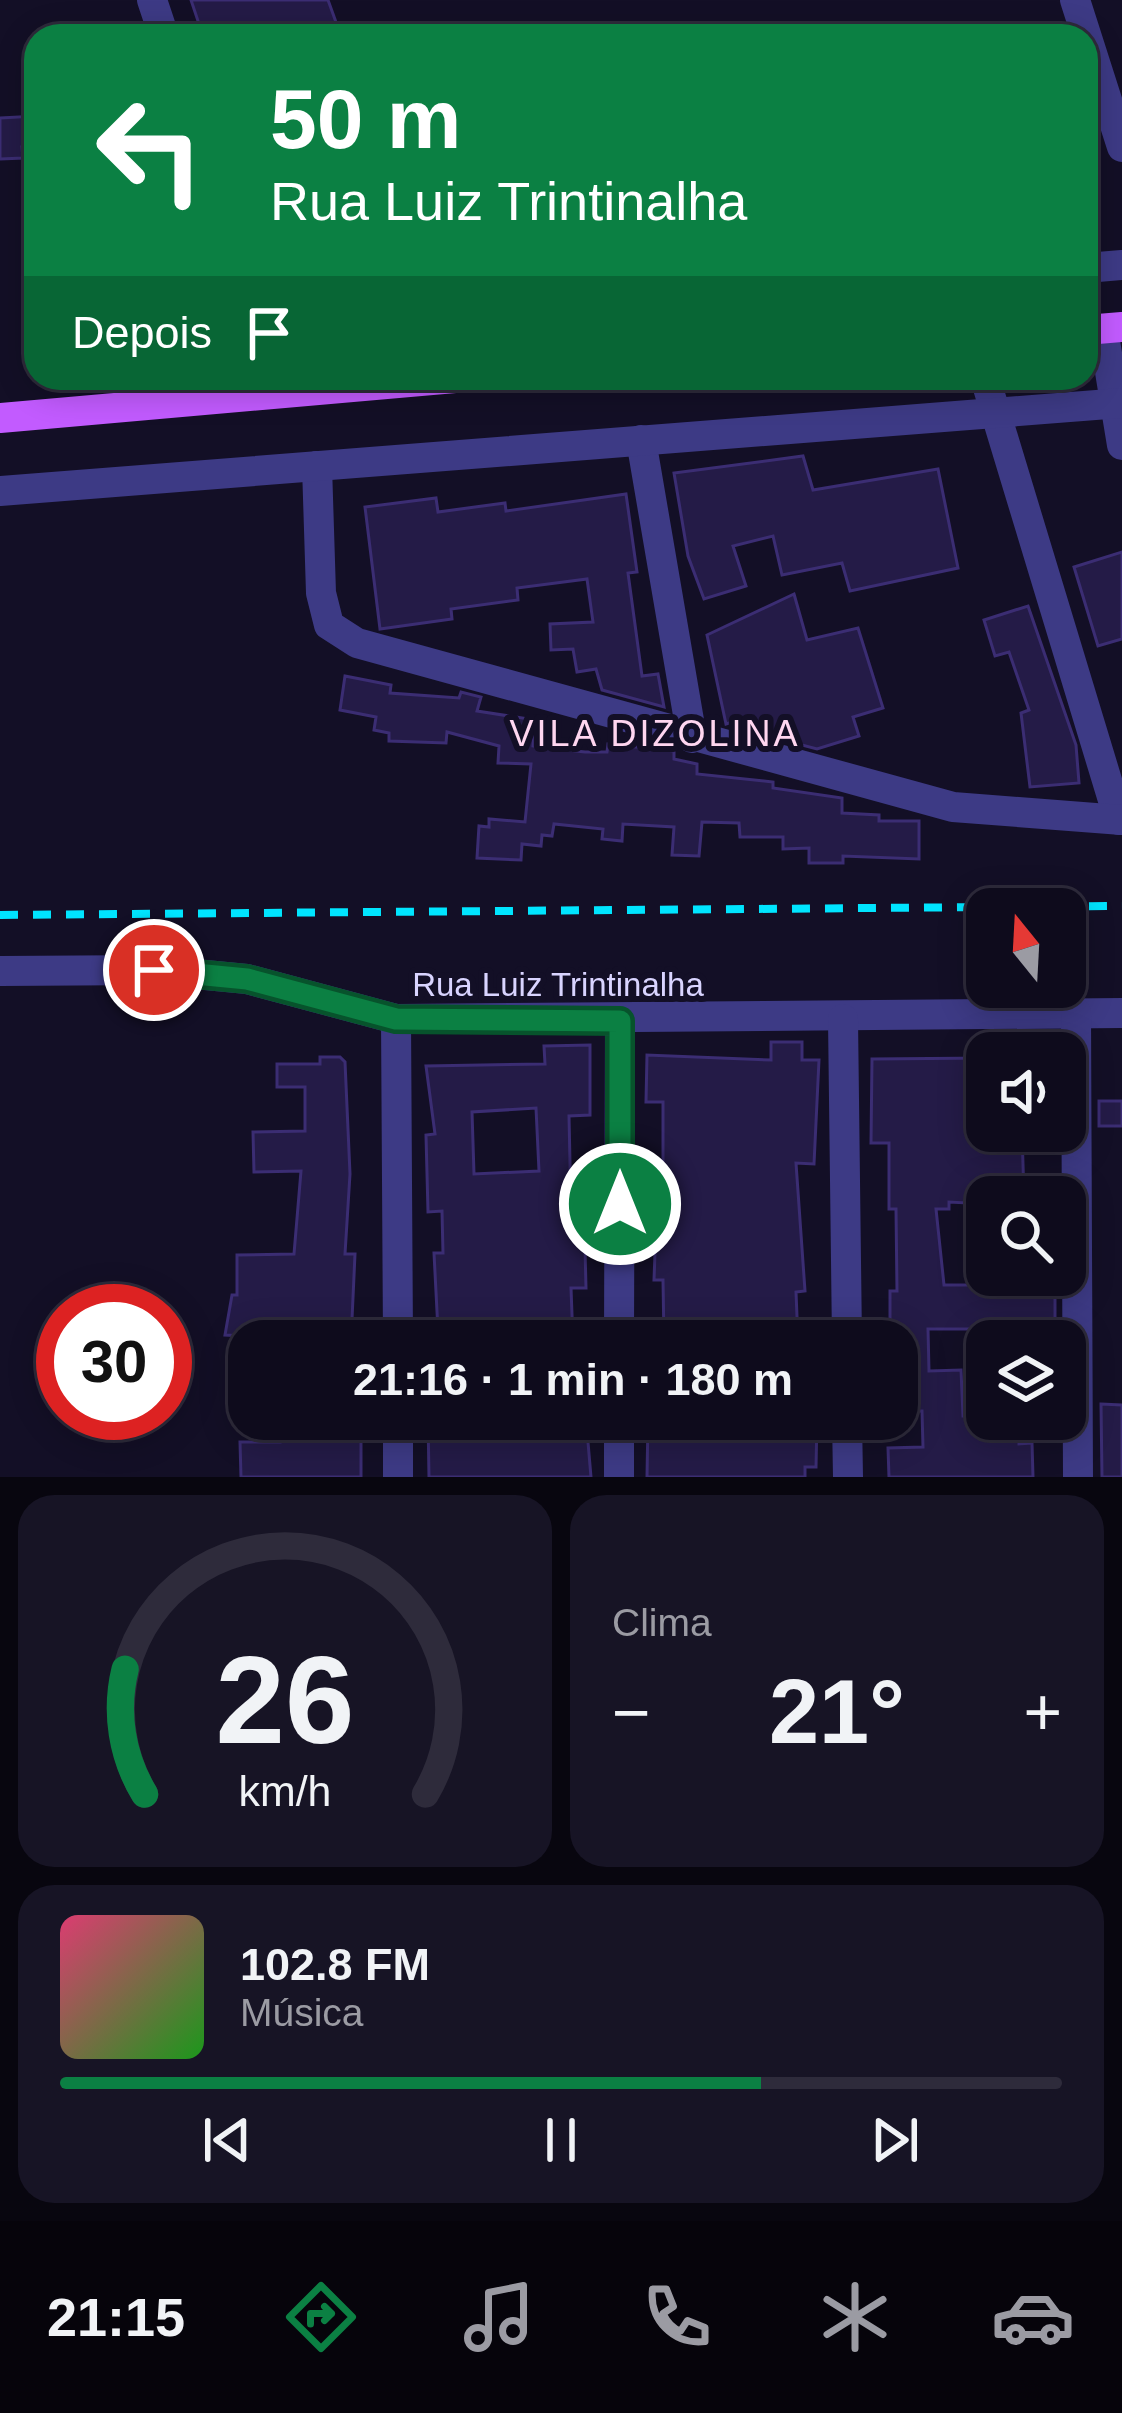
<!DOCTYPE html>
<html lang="pt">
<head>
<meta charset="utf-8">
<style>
  :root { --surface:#0e0b1c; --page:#171425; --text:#f1f3f6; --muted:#9b9ba3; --line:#2e2b3b; --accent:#0b8043 }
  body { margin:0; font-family:Helvetica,sans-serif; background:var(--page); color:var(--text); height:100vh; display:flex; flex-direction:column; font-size:45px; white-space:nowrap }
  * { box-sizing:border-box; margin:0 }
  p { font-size:39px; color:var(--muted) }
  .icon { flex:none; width:66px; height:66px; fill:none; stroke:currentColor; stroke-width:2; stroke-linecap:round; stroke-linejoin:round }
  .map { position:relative; height:1477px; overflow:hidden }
  .panel { display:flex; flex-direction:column; gap:18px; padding:18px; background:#08060f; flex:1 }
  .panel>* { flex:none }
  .top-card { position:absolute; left:24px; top:24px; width:1074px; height:366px; border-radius:36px; box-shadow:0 6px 30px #0003,0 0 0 3px var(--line); background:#0b8043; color:#fff; overflow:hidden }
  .needle { width:78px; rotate:342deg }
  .tools { position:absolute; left:966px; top:888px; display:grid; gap:24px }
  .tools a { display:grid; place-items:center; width:120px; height:120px; border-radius:24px; background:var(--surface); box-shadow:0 6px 30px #0003,0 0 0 3px var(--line); font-size:60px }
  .speed { position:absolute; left:36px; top:1284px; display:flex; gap:24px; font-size:60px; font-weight:700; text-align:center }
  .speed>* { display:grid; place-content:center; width:156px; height:156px; border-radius:50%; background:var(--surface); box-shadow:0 6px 30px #0003,0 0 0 3px var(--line); line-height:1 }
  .speed .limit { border:18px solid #d22; background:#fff; color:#111 }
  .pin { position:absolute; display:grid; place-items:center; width:102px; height:102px; color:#fff; margin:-51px; border:6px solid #fff; border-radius:50%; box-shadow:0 3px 12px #0007 }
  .me { position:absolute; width:132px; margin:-66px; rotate:0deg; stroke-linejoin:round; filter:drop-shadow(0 0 9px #0008) }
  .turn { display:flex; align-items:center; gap:42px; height:252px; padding:0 48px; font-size:54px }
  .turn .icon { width:156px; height:156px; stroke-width:2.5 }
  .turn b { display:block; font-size:84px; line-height:102px }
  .then { display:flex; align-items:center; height:114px; padding:0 48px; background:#0003; gap:24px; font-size:45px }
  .big { font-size:90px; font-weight:700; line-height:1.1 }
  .panel .card { flex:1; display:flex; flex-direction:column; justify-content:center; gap:18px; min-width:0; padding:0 42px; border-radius:36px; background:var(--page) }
  .panel .dial { align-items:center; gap:0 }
  .dial svg { height:312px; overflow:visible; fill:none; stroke:var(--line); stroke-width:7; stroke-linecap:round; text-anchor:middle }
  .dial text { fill:var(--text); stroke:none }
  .song { display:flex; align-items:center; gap:36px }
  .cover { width:144px; height:144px; border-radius:18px; background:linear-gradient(135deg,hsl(340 70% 55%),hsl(120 70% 35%)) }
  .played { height:12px; border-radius:6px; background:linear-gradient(90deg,var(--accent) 70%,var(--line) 70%) }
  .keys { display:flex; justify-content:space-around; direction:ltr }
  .heat { display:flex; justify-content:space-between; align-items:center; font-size:66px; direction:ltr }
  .panel .tiles { flex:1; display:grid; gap:18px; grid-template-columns:1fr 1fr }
  .card:last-child { grid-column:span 2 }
  .trip { position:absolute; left:228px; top:1320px; width:690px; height:120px; border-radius:36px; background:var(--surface); box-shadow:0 6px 30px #0003,0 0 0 3px var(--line); font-weight:700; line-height:120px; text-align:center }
  .dock { display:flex; height:192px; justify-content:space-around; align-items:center; background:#06040b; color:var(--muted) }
  .dock .icon { width:84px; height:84px }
  .dock .selected { color:var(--accent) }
  .dock b { font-size:54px; color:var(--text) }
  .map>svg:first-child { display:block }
  .building { fill:#241b47; stroke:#3b2d73; stroke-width:3; fill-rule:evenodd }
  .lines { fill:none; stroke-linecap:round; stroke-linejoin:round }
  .minor { stroke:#3d3a85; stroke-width:30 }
  .major { stroke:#c25bff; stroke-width:30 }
  .rail { stroke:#00e5ff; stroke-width:8; stroke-dasharray:18 15; stroke-linecap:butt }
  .route-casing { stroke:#07532c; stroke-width:30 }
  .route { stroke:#0b8043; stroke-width:21 }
  .labels { text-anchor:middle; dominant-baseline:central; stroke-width:12; stroke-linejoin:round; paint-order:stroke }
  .street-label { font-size:33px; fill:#d9d4ff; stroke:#130f26 }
  .neighbourhood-label { font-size:36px; letter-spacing:3px; fill:#ffd6f0; stroke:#130f26 }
</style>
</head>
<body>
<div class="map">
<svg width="1122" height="1477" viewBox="0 0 1122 1477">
  <rect width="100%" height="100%" fill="#130f26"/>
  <g class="building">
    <path d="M191,0H328L337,25L203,36Z"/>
    <path d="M36,116V146L22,147L23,158L0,159V118Z"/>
    <path d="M803,456L813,490L938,469L958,568L850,591L842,563L782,575L773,536L733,546L746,586L704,599L688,556L674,473Z"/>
    <path d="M626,494L637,572L628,573L642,676L658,674L664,707L602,690L596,669L577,672L573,649L551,650L550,624L593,622L587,579L517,588L518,600L451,609L452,619L380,629L365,507L436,498L438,512L505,503L506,511Z"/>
    <path d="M1122,552V639L1098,646L1074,567Z"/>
    <path d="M794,594L807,640L858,628L883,708L853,717L859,736L817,749L749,731L748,717L726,724L707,635Z"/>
    <path d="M1028,606L1076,745L1079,783L1030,787L1021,713L1029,710L1009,652L995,656L984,620Z"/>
    <path d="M345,676L391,685L390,693L459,698L461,692L481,697L477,711L535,720L533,746L585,752H607L608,744L674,751V759L697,764V774L773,782V788L842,798V813L879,815V821H919V859L843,856V863H809V848L783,849V837H740L739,823L702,822L699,856L672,855L674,827L623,824L622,841L602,839L603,829L554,824L552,836L542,835L541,846L522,844L521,860L477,858L479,826L489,827V819L525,822L531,764L498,763L499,746L447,732L446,743L389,741V733L374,730L376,717L340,710Z"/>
    <path d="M771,1042H802V1060H819L814,1164L796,1163L805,1291L796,1292L798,1341H664L663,1280H654L655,1253H647L648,1202H663V1102H646L647,1055L771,1060Z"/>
    <path d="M590,1045V1115L569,1116L571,1210L584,1209L586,1288H571L573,1341H531L530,1329L474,1332V1341H451L450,1331H438L434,1253H443L442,1211L428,1212L426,1135L435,1134L426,1066L545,1064L544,1046ZM536,1108L539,1171L474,1174L472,1112Z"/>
    <path d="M320,1057H340L345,1062L350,1174L345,1254H355L351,1341L225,1335L232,1295H237V1255L294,1254L301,1171L254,1172L253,1132L305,1131V1087H277V1064H320Z"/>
    <path d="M987,1058V1131L1022,1132L1024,1197H987V1204L949,1202V1209H936L944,1285H982V1275H1030V1286H1055V1330H1025V1341H992V1329H928L929,1371L961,1370L963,1416H987L1000,1419V1428L1019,1427V1444L1032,1443L1033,1477H889L888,1448L923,1447L922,1411H898L897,1341H890V1291H897L896,1209H889V1143H871L872,1059Z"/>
    <rect x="1099" y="1101" width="23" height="25"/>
    <path d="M1101,1404L1122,1405V1477H1102Z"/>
    <path d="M280,1419H342V1431L361,1430V1477H241L240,1442H280Z"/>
    <path d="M428,1419H586L591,1477H429Z"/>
    <path d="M648,1419H735V1424L817,1419L816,1467H805V1477H647Z"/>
  </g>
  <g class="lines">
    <g class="minor">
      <path d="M152,0L164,36"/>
      <path d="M1075,0L1122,147"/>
      <path d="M1086,268L1122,265"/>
      <path d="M1103,329L1122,445"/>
      <path d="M985,378L1119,820"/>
      <path d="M641,440L692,738"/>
      <path d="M317,466L321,593L329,625L357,643L953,807L1122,820"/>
      <path d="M0,491L1122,403"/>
      <path d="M0,971L154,970L247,979L396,1019L1122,1013"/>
      <path d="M1076,1013L1078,1477"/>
      <path d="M396,1019L398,1341"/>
      <path d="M843,1019L847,1341"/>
      <path d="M619,1341L620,1021"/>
      <path d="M398,1419V1477"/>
      <path d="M847,1419L848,1477"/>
      <path d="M619,1477V1419"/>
    </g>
    <g class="major">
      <path d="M1086,330L1122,327"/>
      <path d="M0,418L455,378"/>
    </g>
    <path class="rail" d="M0,915L1122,906"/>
  </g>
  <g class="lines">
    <g class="route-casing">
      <path id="route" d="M154,970L247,979L396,1019L620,1021V1204"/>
    </g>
    <use href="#route" class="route"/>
  </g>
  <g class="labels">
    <g class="street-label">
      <text x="558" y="984">Rua Luiz Trintinalha</text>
    </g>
    <g class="neighbourhood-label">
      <text x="655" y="733">VILA DIZOLINA</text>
    </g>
  </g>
</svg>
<div class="tools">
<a><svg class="needle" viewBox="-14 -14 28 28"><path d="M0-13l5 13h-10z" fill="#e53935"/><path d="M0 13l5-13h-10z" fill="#9b9ba3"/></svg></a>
<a><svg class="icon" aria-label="sound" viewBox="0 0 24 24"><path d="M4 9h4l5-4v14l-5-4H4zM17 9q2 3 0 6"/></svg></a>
<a><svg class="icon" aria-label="search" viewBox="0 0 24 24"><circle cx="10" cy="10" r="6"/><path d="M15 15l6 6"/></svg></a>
<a><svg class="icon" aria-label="layers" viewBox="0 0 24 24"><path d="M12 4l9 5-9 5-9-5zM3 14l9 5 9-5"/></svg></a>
</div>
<div class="speed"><div class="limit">30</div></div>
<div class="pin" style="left:154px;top:970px;background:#d93025"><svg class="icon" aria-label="arrive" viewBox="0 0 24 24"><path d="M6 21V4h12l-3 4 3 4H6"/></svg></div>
<svg class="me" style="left:620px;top:1204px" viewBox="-20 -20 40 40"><circle r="17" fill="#0b8043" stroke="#fff" stroke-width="3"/><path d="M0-11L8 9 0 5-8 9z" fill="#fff"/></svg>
<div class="trip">21:16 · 1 min · 180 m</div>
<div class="top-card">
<div class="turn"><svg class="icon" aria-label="left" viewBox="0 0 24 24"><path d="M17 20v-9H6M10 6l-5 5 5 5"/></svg><div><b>50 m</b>Rua Luiz Trintinalha</div></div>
<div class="then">Depois<svg class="icon" aria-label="arrive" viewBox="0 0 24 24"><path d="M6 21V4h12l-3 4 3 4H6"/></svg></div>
</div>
</div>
<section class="panel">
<div class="tiles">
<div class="card dial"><svg viewBox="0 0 100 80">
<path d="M14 69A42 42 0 1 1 86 69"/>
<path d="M14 69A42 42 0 0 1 9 37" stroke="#0b8043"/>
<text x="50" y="56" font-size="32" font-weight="700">26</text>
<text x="50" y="72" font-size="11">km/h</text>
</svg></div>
<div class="card"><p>Clima</p>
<div class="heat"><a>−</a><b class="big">21°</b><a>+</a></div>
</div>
<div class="card">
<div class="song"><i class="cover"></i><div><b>102.8 FM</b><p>Música</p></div></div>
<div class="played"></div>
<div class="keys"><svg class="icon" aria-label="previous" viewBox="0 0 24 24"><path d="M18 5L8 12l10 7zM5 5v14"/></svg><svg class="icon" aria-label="pause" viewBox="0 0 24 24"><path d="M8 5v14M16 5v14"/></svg><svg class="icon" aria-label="next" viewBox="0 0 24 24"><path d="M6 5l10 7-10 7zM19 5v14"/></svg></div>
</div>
</div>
</section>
<nav class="dock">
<b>21:15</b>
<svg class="icon selected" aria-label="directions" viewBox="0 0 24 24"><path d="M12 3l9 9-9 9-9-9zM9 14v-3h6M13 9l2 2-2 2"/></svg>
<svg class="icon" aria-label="music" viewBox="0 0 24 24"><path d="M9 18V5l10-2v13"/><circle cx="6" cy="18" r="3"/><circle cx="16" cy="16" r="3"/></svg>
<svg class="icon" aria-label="phone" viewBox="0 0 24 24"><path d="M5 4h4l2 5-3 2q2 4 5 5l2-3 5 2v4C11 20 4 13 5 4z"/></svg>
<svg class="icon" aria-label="climate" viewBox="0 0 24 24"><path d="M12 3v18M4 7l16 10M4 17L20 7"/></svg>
<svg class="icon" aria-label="car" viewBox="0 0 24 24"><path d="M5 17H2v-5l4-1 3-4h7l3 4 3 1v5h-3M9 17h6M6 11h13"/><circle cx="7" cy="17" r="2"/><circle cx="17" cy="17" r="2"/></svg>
</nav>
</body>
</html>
